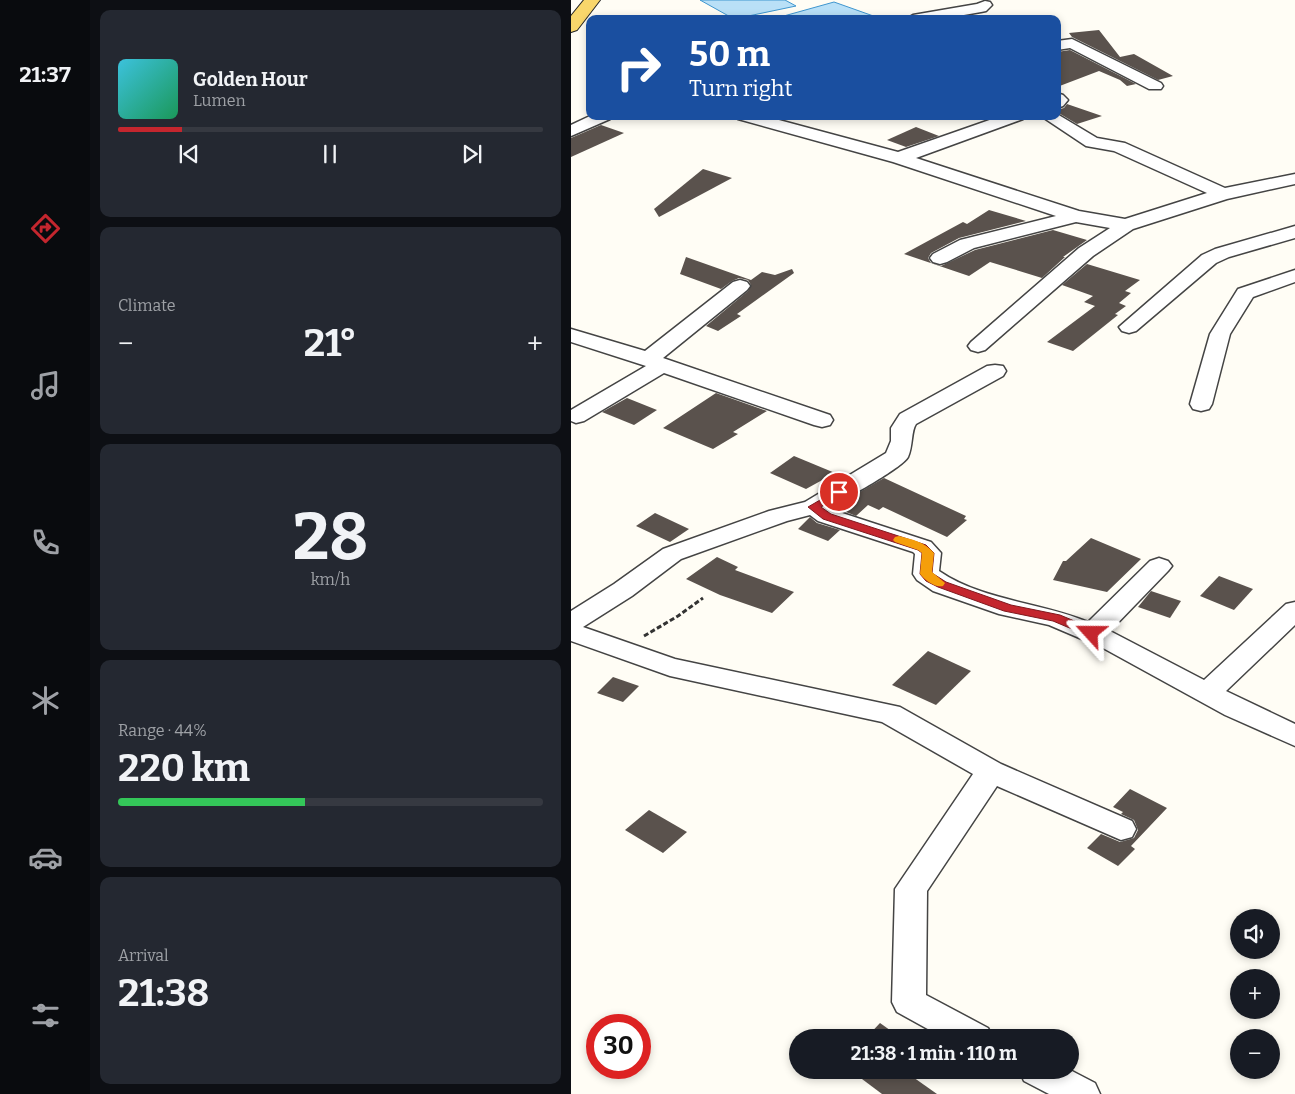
<!DOCTYPE html>
<html lang="en">
<head>
<meta charset="utf-8">
<style>
  :root { --surface:#171b24; --page:#242831; --text:#f1f3f6; --muted:#9ea1a6; --line:#363941; --accent:#c4262e }
  body { margin:0; font-family:Bitter,serif; background:var(--page); color:var(--text); height:100vh; display:flex; flex-direction:column; font-size:19px; white-space:nowrap }
  * { box-sizing:border-box; margin:0 }
  p { font-size:16px; color:var(--muted) }
  .icon { flex:none; width:28px; height:28px; fill:none; stroke:currentColor; stroke-width:2; stroke-linecap:round; stroke-linejoin:round }
  .map { position:relative; flex:1; overflow:hidden }
  .sheet { display:flex; flex-direction:column; gap:10px; padding:10px; background:#0d0f14; width:481px }
  .sheet>* { flex:none }
  .guide { position:absolute; left:15px; top:15px; width:475px; height:105px; border-radius:10px; box-shadow:0 2px 8px #0003; background:#1a4fa0; color:#fff; overflow:hidden }
  .controls { position:absolute; left:659px; top:909px; display:grid; gap:10px }
  .controls a { display:grid; place-items:center; width:50px; height:50px; border-radius:50%; background:var(--surface); box-shadow:0 2px 8px #0003; font-size:25px }
  .speed { position:absolute; left:15px; top:1014px; display:flex; gap:10px; font-size:25px; font-weight:700; text-align:center }
  .speed>* { display:grid; place-content:center; width:65px; height:65px; border-radius:50%; background:var(--surface); box-shadow:0 2px 8px #0003; line-height:1 }
  .speed .limit { border:8px solid #d22; background:#fff; color:#111 }
  .pin { position:absolute; display:grid; place-items:center; width:42px; height:42px; color:#fff; margin:-21px; border:2px solid #fff; border-radius:50%; box-shadow:0 1px 5px #0007 }
  .me { position:absolute; width:55px; margin:-28px; rotate:294deg; stroke-linejoin:round; filter:drop-shadow(0 0 4px #0008) }
  .turn { display:flex; align-items:center; gap:18px; height:105px; padding:0 20px; font-size:22px }
  .turn .icon { width:65px; height:65px; stroke-width:2.5 }
  .turn b { display:block; font-size:35px; line-height:42px }
  .big { font-size:38px; font-weight:700; line-height:1.1 }
  .sheet .card { flex:1; display:flex; flex-direction:column; justify-content:center; gap:8px; min-width:0; padding:0 18px; border-radius:10px; background:var(--page) }
  .sheet .dial { align-items:center; gap:0 }
  .dial b { font-size:65px; line-height:1 }
  .song { display:flex; align-items:center; gap:15px }
  .cover { width:60px; height:60px; border-radius:8px; background:linear-gradient(135deg,hsl(190 70% 55%),hsl(150 70% 35%)) }
  .played { height:5px; border-radius:2px; background:linear-gradient(90deg,var(--accent) 15%,var(--line) 15%) }
  .keys { display:flex; justify-content:space-around; direction:ltr }
  .heat { display:flex; justify-content:space-between; align-items:center; font-size:28px; direction:ltr }
  .charge { height:8px; border-radius:4px; background:linear-gradient(90deg,#34c759 44%,var(--line) 0) }
  .trip { position:absolute; left:218px; top:1029px; width:290px; height:50px; border-radius:25px; background:var(--surface); box-shadow:0 2px 8px #0003; font-weight:700; line-height:50px; text-align:center }
  main { display:flex; flex:1; min-height:0 }
  .menu { display:flex; flex-direction:column; width:90px; justify-content:space-around; align-items:center; background:#090b0e; color:var(--muted) }
  .menu .icon { width:35px; height:35px }
  .menu .active { color:var(--accent) }
  .menu b { font-size:22px; color:var(--text) }
  .map>svg:first-child { display:block }
  .water { fill:#b9e0f7; stroke:#3f96cf }
  .building { fill:#5a524d }
  .lines { fill:none; stroke-linecap:round; stroke-linejoin:round }
  .minor-casing { stroke:#444; stroke-width:3 }
  .primary-casing { stroke:#222; stroke-width:2 }
  .path { stroke:#333; stroke-width:3; stroke-dasharray:5 2.5; stroke-linecap:butt }
  .minor { fill:#fff; fill-rule:evenodd }
  .primary { fill:#f9d66b; fill-rule:evenodd }
  .route { fill:#c4262e; stroke:#7f191e }
  .slow { fill:#f59e0b }
</style>
</head>
<body>
<main>
<nav class="menu">
<b>21:37</b>
<svg class="icon active" aria-label="directions" viewBox="0 0 24 24"><path d="M12 3l9 9-9 9-9-9zM9 14v-3h6M13 9l2 2-2 2"/></svg>
<svg class="icon" aria-label="music" viewBox="0 0 24 24"><path d="M9 18V5l10-2v13"/><circle cx="6" cy="18" r="3"/><circle cx="16" cy="16" r="3"/></svg>
<svg class="icon" aria-label="phone" viewBox="0 0 24 24"><path d="M5 4h4l2 5-3 2q2 4 5 5l2-3 5 2v4C11 20 4 13 5 4z"/></svg>
<svg class="icon" aria-label="climate" viewBox="0 0 24 24"><path d="M12 3v18M4 7l16 10M4 17L20 7"/></svg>
<svg class="icon" aria-label="car" viewBox="0 0 24 24"><path d="M5 17H2v-5l4-1 3-4h7l3 4 3 1v5h-3M9 17h6M6 11h13"/><circle cx="7" cy="17" r="2"/><circle cx="17" cy="17" r="2"/></svg>
<svg class="icon" aria-label="filters" viewBox="0 0 24 24"><path d="M4 7h16M4 17h16"/><circle cx="9" cy="7" r="2"/><circle cx="15" cy="17" r="2"/></svg>
</nav>
<section class="sheet">
<div class="card">
<div class="song"><i class="cover"></i><div><b>Golden Hour</b><p>Lumen</p></div></div>
<div class="played"></div>
<div class="keys"><svg class="icon" aria-label="previous" viewBox="0 0 24 24"><path d="M18 5L8 12l10 7zM5 5v14"/></svg><svg class="icon" aria-label="pause" viewBox="0 0 24 24"><path d="M8 5v14M16 5v14"/></svg><svg class="icon" aria-label="next" viewBox="0 0 24 24"><path d="M6 5l10 7-10 7zM19 5v14"/></svg></div>
</div>
<div class="card"><p>Climate</p>
<div class="heat"><a>−</a><b class="big">21°</b><a>+</a></div>
</div>
<div class="card dial"><b>28</b><p>km/h</p></div>
<div class="card"><p>Range · 44%</p><b class="big">220 km</b><div class="charge"></div></div>
<div class="card"><p>Arrival</p><b class="big">21:38</b></div>
</section>
<div class="map">
<svg width="724" height="1094" viewBox="0 0 724 1094">
  <rect width="100%" height="100%" fill="#fffdf5"/>
  <g class="water">
    <path d="M129,0H214L225,6L163,19Z"/>
    <path d="M263,2L308,18L202,19Z"/>
  </g>
  <g class="building">
    <path d="M528,30L549,57L563,54L602,76L587,80L501,37L498,33Z"/>
    <path d="M499,50L565,84L556,86L549,80L528,71L486,87V52Z"/>
    <path d="M496,104L531,116L506,124L486,112V110L493,108Z"/>
    <path d="M30,125L53,133L0,157V138Z"/>
    <path d="M345,127L368,136L335,147L316,140Z"/>
    <path d="M132,169L161,178L88,217L83,209Z"/>
    <path d="M418,210L455,221L388,238L360,253L357,258L360,263L370,266L404,250L482,230L516,240L492,257H494L471,278L419,262L398,276L333,254L392,222L396,224Z"/>
    <path d="M115,257L180,280L191,272L204,275L221,269L223,273L166,314L170,316L147,331L135,326L177,291L180,285L177,280L168,278L161,281L150,289L109,274Z"/>
    <path d="M516,264L569,280L554,291L560,293L548,303L555,306L544,314L547,315L502,351L476,342L524,306L513,302L522,296L491,285Z"/>
    <path d="M145,393L196,411L162,432L167,434L142,449L92,428Z"/>
    <path d="M56,398L86,410L63,425L31,412Z"/>
    <path d="M223,456L264,473L235,489L199,473Z"/>
    <path d="M313,478L395,516L393,519L396,520L376,537L312,507L308,510L297,505L285,516L263,507Z"/>
    <path d="M84,513L118,529L99,542L65,526Z"/>
    <path d="M239,517L246,523L269,530L257,541L227,529Z"/>
    <path d="M520,538L570,559L536,592L482,580L492,561H495Z"/>
    <path d="M146,557L167,567L164,570L223,592L201,613L149,595L115,579Z"/>
    <path d="M648,576L682,589L663,610L629,596Z"/>
    <path d="M580,591L610,601L599,618L567,607Z"/>
    <path d="M357,651L400,671L365,705L321,685Z"/>
    <path d="M42,677L68,686L52,702L26,693Z"/>
    <path d="M559,789L596,808L560,846L564,849L547,866L516,848L530,834L549,842L563,838L567,830L563,820L550,814L552,812L542,807Z"/>
    <path d="M78,810L116,832L92,853L54,830Z"/>
    <path d="M309,1023L330,1038H295Z"/>
    <path d="M279,1070H332L366,1094H311Z"/>
  </g>
  <g class="lines">
    <g class="minor-casing">
      <g id="minor">
        <path d="M414,1L419,2L421,5L415,11L410,12L370,19H335L342,15L406,4Z"/>
        <path d="M501,39L590,83L592,86L590,89H578L499,48L486,50V41Z"/>
        <path d="M486,93L492,95L497,100L492,106L486,108Z"/>
        <path d="M486,114L526,138L554,143L654,188L724,174V184L656,199L562,229L522,256L414,350L407,352L400,350L397,346L400,342L508,248L539,228L505,222L403,248L376,262L369,264L362,262L359,258L362,254L389,240L485,216L322,162L167,119L165,116H193L327,152L430,116H454L452,119L345,158L508,211L554,219L636,193L543,151L515,146L470,116H486Z"/>
        <path d="M19,116H41L39,119L0,136V125Z"/>
        <path d="M724,226V238L658,257L645,263L565,331L558,333L551,331L548,327L631,255L644,249Z"/>
        <path d="M724,270V282L682,297L659,334L641,404L638,409L630,411L622,409L619,404L639,334L667,289Z"/>
        <path d="M169,280L176,282L179,286L176,290L92,358L259,415L262,420L259,425L251,427L243,425L93,373L13,421L5,423L0,421V410L75,366L0,342V329L74,351L162,282Z"/>
        <path d="M424,365L432,366L435,371L432,376L345,424C340,431 342,446 337,457C331,468 274,499 259,507L265,511L360,542L370,553L368,571C412,601 469,602 517,622L579,561L588,558L597,561L601,566L597,571L539,631L633,680L715,604L724,602V625L655,691L724,724V746L654,715L532,648L478,625L428,614L362,591L346,580L342,574L344,554L342,552L247,521L239,515L216,521L110,559L61,596L12,627L104,659L329,707L430,764L561,821L565,829L561,837L550,840L426,786L356,891L355,995L417,1028L422,1038H373L326,1012L321,1002L324,889L402,774L311,722L99,676L0,641V611L43,584L92,549L198,511L234,502L315,453L320,441V428L329,414L416,366Z"/>
        <path d="M448,1070H499L524,1083L529,1094H478L453,1081Z"/>
      </g>
    </g>
    <g class="primary-casing">
      <path id="primary" d="M13,0H29L6,30L0,32V16Z"/>
    </g>
    <path class="path" d="M73,636L107,616L132,598"/>
    <use href="#minor" class="minor"/>
    <use href="#primary" class="primary"/>
  </g>
  <path class="route" d="M268,489L273,492L272,494L250,507L260,514L355,545L363,553L361,573L375,582L440,605L489,615L525,630L527,633L520,637L482,621L433,611L367,587L355,581L349,574L351,553L347,550L252,519L237,507Z"/>
  <path class="slow" d="M328,536C340,539 354,542 363,553L361,572L374,583L372,586C364,588 354,580 349,574L351,553L347,550L324,542L322,540L324,537Z"/>
</svg>
<div class="controls">
<a><svg class="icon" aria-label="sound" viewBox="0 0 24 24"><path d="M4 9h4l5-4v14l-5-4H4zM17 9q2 3 0 6"/></svg></a>
<a>+</a>
<a>−</a>
</div>
<div class="speed"><div class="limit">30</div></div>
<div class="pin" style="left:268px;top:492px;background:#d93025"><svg class="icon" aria-label="arrive" viewBox="0 0 24 24"><path d="M6 21V4h12l-3 4 3 4H6"/></svg></div>
<svg class="me" style="left:520px;top:633px" viewBox="-20 -20 40 40"><path d="M0-17L14 15 0 8-14 15z" fill="#c4262e" stroke="#fff" stroke-width="4"/></svg>
<div class="trip">21:38 · 1 min · 110 m</div>
<div class="guide">
<div class="turn"><svg class="icon" aria-label="right" viewBox="0 0 24 24"><path d="M7 20v-9h11M14 6l5 5-5 5"/></svg><div><b>50 m</b>Turn right</div></div>
</div>
</div>
</main>
</body>
</html>
